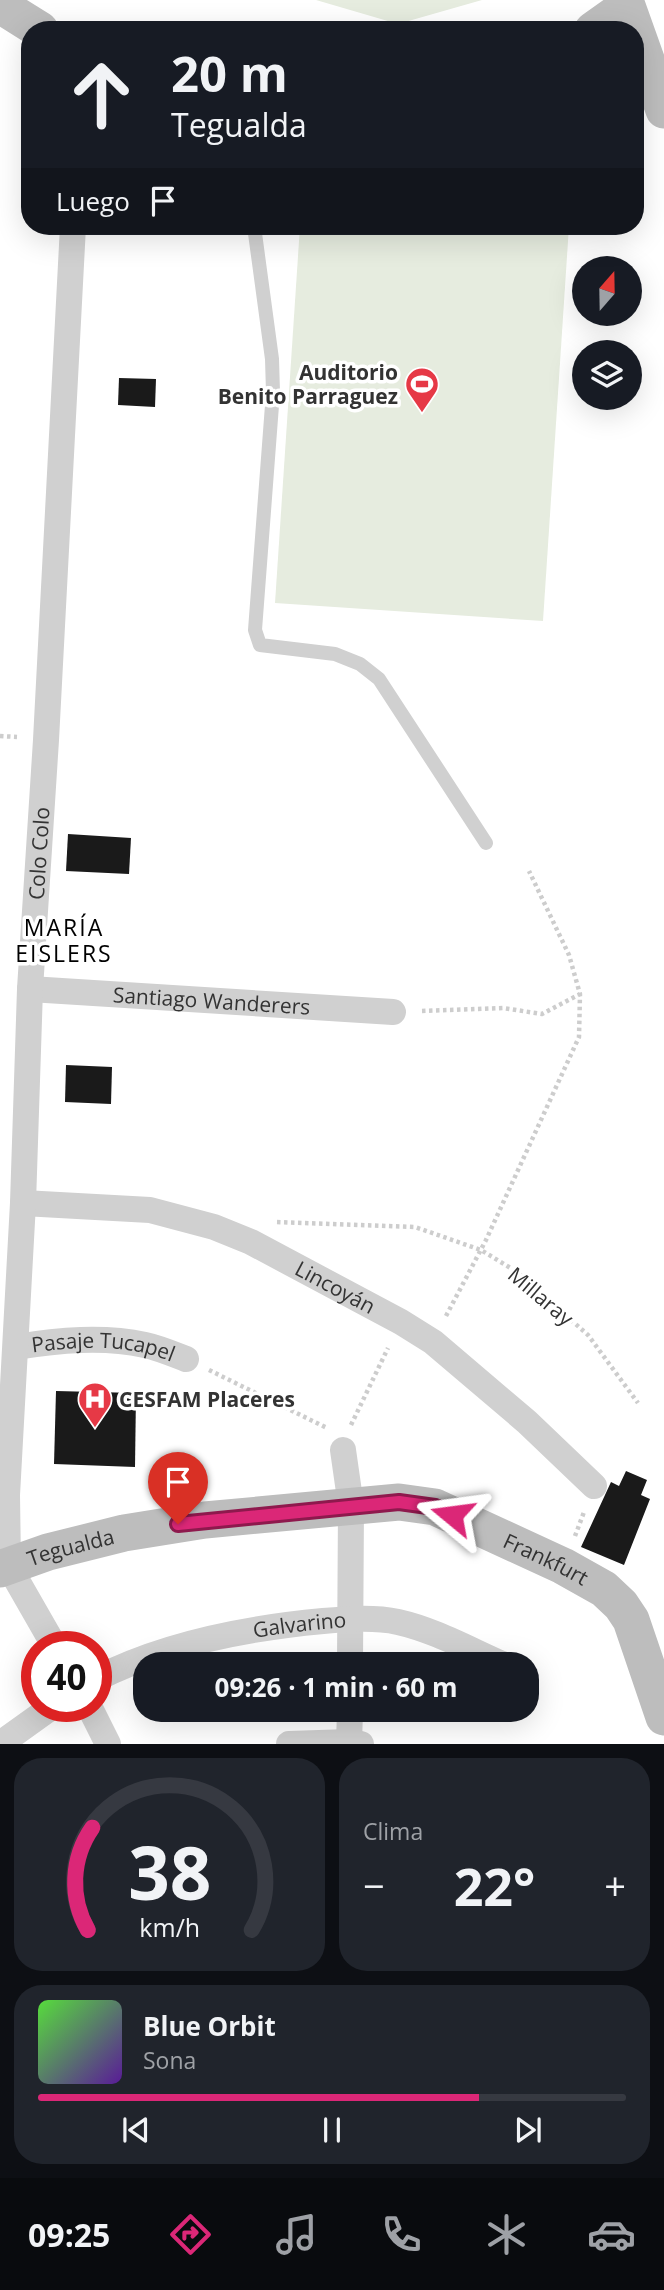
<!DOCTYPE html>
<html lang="es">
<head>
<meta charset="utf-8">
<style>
  :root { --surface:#171b24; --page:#20242c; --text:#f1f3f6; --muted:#9ea1a6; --line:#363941; --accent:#db2777 }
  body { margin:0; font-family:"Open Sans",sans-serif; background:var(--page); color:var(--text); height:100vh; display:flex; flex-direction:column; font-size:26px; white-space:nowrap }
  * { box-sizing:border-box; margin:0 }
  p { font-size:23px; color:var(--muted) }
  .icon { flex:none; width:38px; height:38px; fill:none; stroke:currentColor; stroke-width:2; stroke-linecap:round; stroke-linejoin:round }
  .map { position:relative; height:1744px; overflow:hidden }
  .details { display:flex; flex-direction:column; gap:14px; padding:14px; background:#0d0f14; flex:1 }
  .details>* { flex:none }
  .top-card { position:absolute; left:21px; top:21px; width:623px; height:214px; border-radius:28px; box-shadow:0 7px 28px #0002; background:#171b24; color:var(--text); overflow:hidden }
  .needle { width:46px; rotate:20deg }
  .controls { position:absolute; left:572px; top:256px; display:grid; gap:14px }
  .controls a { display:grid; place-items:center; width:70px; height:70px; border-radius:50%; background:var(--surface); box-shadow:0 7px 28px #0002; font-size:35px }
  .speed { position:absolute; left:21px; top:1631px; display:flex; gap:14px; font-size:35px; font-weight:700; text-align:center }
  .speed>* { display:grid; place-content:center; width:91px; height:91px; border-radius:50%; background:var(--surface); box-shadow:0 7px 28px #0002; line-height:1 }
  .speed .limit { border:10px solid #d22; background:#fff; color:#111 }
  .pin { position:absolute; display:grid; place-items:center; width:60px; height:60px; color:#fff; margin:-72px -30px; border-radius:50% 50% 50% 0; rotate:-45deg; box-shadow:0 0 7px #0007 }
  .pin .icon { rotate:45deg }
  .me { position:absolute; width:77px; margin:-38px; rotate:286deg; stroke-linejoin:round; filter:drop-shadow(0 0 5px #0008) }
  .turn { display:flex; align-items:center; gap:24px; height:147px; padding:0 35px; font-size:32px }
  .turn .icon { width:91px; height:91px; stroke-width:2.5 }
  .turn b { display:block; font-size:49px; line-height:60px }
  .then { display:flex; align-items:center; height:66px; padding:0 35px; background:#0003; gap:14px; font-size:26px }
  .big { font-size:52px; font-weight:700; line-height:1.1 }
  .details .tile { flex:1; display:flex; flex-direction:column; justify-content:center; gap:10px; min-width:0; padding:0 24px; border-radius:28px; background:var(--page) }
  .details .dial { align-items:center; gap:0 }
  .dial svg { height:182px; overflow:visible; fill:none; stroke:var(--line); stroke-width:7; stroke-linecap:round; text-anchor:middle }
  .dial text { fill:var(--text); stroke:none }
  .song { display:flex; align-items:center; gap:21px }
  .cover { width:84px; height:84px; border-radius:10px; background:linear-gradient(135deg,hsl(110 70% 55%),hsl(270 70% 35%)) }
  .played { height:7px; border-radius:4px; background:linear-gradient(90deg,var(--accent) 75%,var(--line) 75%) }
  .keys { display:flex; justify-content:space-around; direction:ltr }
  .heat { display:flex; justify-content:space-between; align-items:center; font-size:38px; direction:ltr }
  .details .tiles { flex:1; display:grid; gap:14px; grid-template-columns:1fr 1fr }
  .tile:last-child { grid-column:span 2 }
  .trip { position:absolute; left:133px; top:1652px; width:406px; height:70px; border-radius:28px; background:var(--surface); box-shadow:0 7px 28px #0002; font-weight:700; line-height:70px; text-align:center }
  .tabs { display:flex; height:112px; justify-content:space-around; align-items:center; background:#090b0e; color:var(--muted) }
  .tabs .icon { width:49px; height:49px }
  .tabs .on { color:var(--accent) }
  .tabs b { font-size:32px; color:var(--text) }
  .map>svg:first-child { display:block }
  .green { fill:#e6ecdf }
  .building { fill:#1a1a1a }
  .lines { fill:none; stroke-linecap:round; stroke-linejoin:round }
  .path { stroke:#cdcdcd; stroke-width:4.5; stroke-dasharray:3.5 3.5; stroke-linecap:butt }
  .lane { stroke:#d0d0d0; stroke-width:14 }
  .street { stroke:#d0d0d0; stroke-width:26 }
  .secondary { stroke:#bdbdbd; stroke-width:37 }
  .route-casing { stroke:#8e194d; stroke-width:18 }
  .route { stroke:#db2777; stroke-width:12 }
  .labels { text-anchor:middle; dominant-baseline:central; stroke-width:7; stroke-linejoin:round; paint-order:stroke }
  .poi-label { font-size:21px; font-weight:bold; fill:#333; stroke:#fff; text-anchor:end }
  .street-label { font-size:21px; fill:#333; stroke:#fff }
  .neighbourhood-label { font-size:23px; letter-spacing:2px; fill:#000; stroke:#fff }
</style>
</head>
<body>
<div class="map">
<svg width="664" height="1744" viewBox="0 0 664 1744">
  <rect width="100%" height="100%" fill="#fff"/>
  <g class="green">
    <path d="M316,0H482L398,24Z"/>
    <path d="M300,226H569L543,621L275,603Z"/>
  </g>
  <g class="building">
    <path d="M119,378L156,379L155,407L118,405Z"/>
    <path d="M68,834L131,838L129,874L66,871Z"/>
    <path d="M66,1065L112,1067L111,1104L65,1102Z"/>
    <path d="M56,1391L136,1393L135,1467L54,1464Z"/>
    <path d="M626,1471L647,1480L641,1495L650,1499L624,1565L581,1547L611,1482L619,1486Z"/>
  </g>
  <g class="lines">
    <g class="path">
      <path d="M0,736L17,737"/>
      <path d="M422,1011L503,1008L542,1014L580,994"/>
      <path d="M277,1222L415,1227L481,1250L517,1272L588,1335L638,1403"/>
      <path d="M446,1316L486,1240L579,1037L580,994L569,955L529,871"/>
      <path d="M209,1370L327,1428"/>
      <path d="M351,1425L388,1348"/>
      <path d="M575,1536L584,1512"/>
    </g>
    <path class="lane" d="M254,226L272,359L273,392L255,630L260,645L335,654L360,664L379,679L486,843"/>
    <g class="street">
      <path id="s1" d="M30,989L393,1012"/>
      <path id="s2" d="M23,1203L150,1210L214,1227L251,1242L401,1322L433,1342L527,1422L594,1486"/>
      <path id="s3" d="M16,1347C59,1340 103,1336 145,1345C159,1348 173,1354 186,1359"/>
      <path d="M343,1450L351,1506L350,1664"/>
      <path id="s4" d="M55,1647L8,1565L7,1495L23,1203L30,989L46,740L73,226"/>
      <path id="s5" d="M96,1679C164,1644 248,1628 323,1621C347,1619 374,1617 398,1622C434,1630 468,1649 502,1664"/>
      <path d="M89,1706L108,1744"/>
      <path d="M0,1744L53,1706"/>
      <path d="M289,1744L349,1742L361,1744"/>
      <path d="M349,1744L350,1710"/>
    </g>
    <g class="secondary">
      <path d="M0,5L40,30"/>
      <path d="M593,30L627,6L664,110"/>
      <path id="s6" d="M0,1569L48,1552L124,1533L205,1520L399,1502L435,1507L563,1566L604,1589L621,1605L631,1620L664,1717"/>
    </g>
  </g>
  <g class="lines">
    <g class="route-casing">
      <path id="route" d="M178,1524L399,1502L435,1507L452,1515"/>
    </g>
    <use href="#route" class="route"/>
  </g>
  <defs>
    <g id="stadium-pin" transform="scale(1.75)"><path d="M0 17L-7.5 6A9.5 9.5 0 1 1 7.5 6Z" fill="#e63946" stroke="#fff"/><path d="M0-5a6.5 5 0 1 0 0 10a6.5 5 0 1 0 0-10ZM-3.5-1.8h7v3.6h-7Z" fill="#fff"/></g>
    <g id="hospital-pin" transform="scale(1.75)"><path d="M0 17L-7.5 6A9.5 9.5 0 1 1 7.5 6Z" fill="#e63946" stroke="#fff"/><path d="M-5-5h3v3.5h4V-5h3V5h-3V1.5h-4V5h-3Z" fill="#fff"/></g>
  </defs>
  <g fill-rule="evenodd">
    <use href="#stadium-pin" x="422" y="384"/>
    <use href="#hospital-pin" x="95" y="1399"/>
  </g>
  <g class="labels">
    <g class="poi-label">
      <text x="398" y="372">Auditorio<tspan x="398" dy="24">Benito Parraguez</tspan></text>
      <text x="119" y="1399" text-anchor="start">CESFAM Placeres</text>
    </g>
    <g class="street-label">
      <text stroke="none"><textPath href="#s4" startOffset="807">Colo Colo</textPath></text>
      <text stroke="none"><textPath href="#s1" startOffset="182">Santiago Wanderers</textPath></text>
      <text stroke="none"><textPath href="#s2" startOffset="329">Lincoyán</textPath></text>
      <text transform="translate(541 1296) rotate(40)">Millaray</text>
      <text stroke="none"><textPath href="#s3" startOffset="88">Pasaje Tucapel</textPath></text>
      <text stroke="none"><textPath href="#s6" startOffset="74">Tegualda</textPath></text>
      <text stroke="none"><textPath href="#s6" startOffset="565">Frankfurt</textPath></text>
      <text stroke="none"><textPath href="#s5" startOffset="212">Galvarino</textPath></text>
    </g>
    <g class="neighbourhood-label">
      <text x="64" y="927">MARÍA<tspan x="64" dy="26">EISLERS</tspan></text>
    </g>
  </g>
</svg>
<div class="controls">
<a><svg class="needle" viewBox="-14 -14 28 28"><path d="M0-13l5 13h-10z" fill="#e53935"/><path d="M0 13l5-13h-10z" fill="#9ea1a6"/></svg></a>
<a><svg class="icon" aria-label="layers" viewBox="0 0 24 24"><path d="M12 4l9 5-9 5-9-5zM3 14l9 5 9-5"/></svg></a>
</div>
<div class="speed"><div class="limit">40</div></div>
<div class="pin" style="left:178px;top:1524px;background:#d93025"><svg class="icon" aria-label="arrive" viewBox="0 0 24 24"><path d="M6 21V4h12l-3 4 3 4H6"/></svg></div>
<svg class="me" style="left:452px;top:1515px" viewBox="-20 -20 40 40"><path d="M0-17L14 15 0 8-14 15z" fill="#db2777" stroke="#fff" stroke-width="4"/></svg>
<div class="trip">09:26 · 1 min · 60 m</div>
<div class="top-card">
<div class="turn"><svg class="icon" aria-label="ahead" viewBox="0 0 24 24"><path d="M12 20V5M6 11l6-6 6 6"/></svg><div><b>20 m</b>Tegualda</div></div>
<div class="then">Luego<svg class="icon" aria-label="arrive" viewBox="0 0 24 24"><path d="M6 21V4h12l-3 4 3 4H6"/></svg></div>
</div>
</div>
<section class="details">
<div class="tiles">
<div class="tile dial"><svg viewBox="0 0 100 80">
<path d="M14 69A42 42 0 1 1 86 69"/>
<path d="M14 69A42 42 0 0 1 16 24" stroke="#db2777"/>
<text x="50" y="56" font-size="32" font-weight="700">38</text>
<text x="50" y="72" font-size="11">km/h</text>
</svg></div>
<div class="tile"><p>Clima</p>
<div class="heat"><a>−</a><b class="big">22°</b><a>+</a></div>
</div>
<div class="tile">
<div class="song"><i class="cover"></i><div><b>Blue Orbit</b><p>Sona</p></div></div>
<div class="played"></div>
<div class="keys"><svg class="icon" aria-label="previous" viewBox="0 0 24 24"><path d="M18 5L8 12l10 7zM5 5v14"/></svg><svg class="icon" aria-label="pause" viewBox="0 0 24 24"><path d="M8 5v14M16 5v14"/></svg><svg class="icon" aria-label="next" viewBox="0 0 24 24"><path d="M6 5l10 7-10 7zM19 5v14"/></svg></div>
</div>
</div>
</section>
<nav class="tabs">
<b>09:25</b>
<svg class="icon on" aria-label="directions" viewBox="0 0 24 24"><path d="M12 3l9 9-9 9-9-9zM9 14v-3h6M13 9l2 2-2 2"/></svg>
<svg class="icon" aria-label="music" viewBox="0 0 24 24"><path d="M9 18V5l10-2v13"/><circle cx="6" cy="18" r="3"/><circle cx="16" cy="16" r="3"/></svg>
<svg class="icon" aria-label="phone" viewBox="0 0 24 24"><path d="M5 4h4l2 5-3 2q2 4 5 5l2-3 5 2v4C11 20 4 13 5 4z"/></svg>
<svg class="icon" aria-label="climate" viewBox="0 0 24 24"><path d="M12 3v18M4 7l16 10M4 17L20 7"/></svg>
<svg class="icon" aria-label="car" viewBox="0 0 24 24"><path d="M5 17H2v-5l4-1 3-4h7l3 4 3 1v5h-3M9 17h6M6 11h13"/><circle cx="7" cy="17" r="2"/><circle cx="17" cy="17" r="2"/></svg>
</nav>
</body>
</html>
